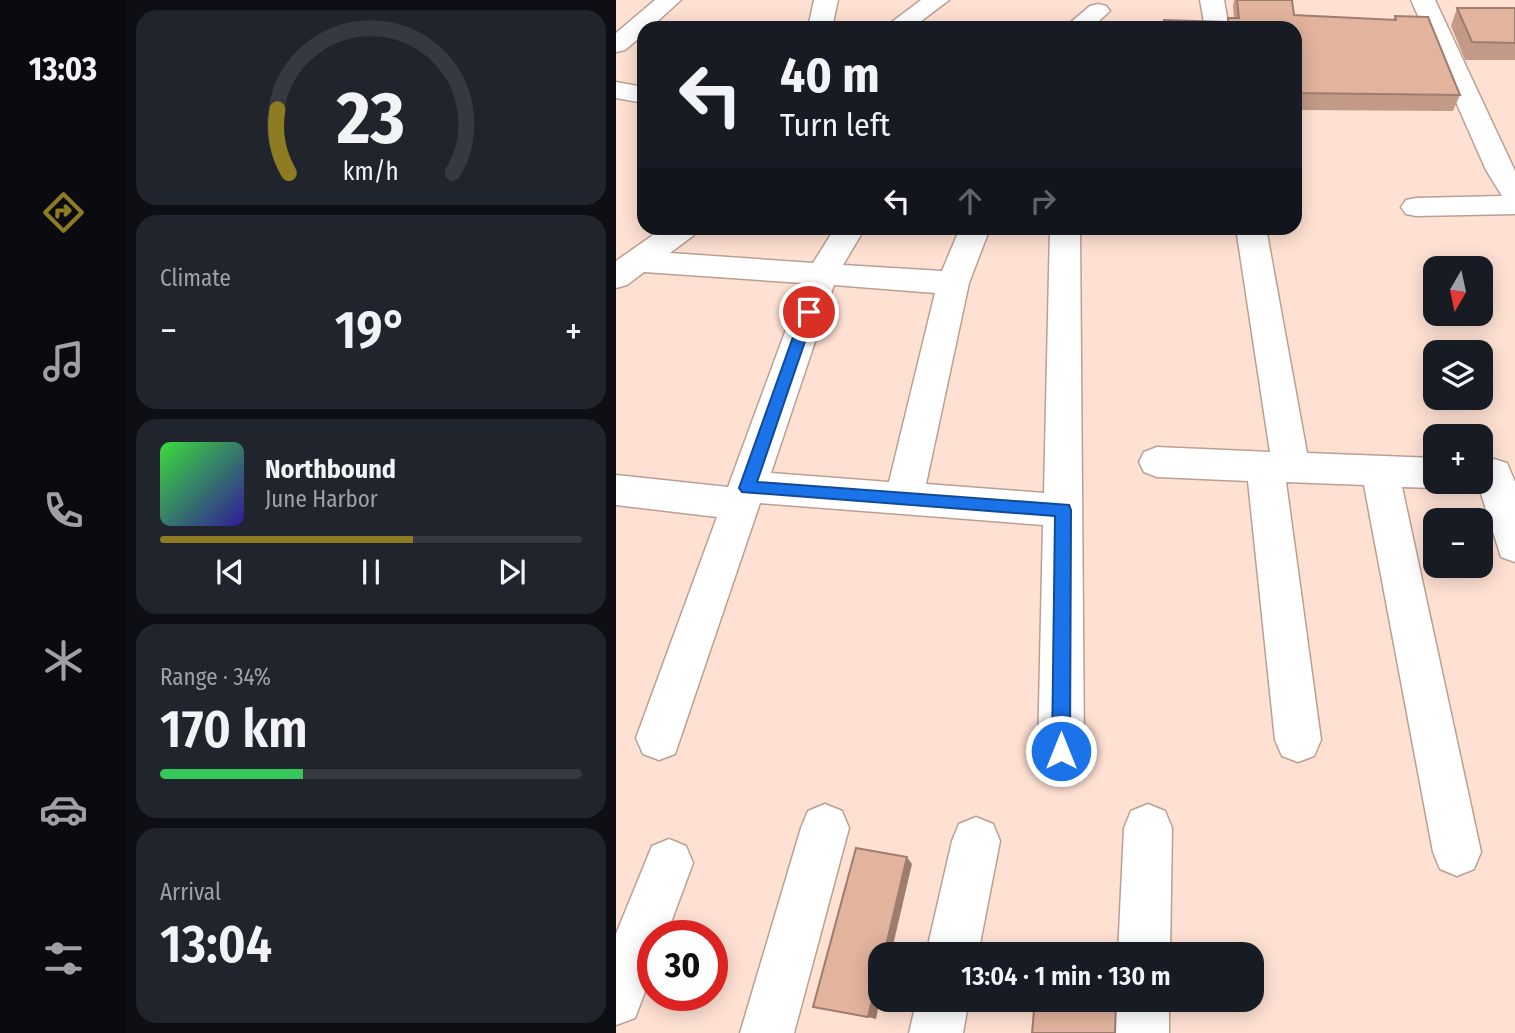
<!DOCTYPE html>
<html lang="en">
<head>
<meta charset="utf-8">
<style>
  :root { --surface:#171b24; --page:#20242c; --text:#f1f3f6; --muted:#9ea1a6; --line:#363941; --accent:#8e7c22 }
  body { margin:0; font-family:"Fira Sans Condensed",sans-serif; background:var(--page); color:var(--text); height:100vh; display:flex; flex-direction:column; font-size:26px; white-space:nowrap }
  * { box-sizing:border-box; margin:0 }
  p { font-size:23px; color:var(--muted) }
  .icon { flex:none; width:38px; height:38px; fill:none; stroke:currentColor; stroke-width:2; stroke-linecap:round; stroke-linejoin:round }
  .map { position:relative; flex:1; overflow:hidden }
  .details { display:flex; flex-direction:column; gap:10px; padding:10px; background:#0d0f14; width:490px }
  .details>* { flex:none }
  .hud { position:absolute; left:21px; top:21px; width:665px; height:214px; border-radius:21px; box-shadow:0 4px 18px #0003; background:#171b24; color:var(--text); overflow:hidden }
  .needle { width:46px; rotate:189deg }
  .buttons { position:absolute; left:807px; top:256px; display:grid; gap:14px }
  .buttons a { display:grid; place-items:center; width:70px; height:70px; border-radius:14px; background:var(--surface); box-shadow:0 4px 18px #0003; font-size:35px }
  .speed { position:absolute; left:21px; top:920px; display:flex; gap:14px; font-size:35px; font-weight:700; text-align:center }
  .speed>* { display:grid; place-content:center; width:91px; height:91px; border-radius:50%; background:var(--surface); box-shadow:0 4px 18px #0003; line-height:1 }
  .speed .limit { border:10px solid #d22; background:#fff; color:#111 }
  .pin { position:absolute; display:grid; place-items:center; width:60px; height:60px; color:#fff; margin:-30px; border:4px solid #fff; border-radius:50%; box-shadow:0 2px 7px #0007 }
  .me { position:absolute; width:77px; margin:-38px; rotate:0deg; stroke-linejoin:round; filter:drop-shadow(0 0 5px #0008) }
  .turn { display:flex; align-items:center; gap:24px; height:147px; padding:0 28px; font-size:32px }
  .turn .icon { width:91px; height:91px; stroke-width:2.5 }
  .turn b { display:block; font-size:49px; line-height:60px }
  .lanes { display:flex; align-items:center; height:66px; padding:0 28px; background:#0003; justify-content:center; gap:35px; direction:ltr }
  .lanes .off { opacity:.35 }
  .big { font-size:52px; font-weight:600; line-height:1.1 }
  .details .card { flex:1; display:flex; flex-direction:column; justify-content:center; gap:10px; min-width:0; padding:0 24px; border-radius:21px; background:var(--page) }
  .details .dial { align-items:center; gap:0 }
  .dial svg { height:182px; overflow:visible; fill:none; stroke:var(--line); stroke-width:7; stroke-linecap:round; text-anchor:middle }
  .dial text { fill:var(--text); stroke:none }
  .song { display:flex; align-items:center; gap:21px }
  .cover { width:84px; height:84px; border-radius:10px; background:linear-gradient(135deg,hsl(120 70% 55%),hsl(250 70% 35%)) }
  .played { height:7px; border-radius:4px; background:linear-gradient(90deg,var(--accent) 60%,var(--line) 60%) }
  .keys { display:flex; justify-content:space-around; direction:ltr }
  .heat { display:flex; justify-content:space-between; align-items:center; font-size:38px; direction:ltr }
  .charge { height:10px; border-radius:5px; background:linear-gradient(90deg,#34c759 34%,var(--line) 0) }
  .trip { position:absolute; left:252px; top:942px; width:396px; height:70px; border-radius:21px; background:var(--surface); box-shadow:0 4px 18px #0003; font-weight:600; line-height:70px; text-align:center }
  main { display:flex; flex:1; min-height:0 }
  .dock { display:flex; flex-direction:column; width:126px; justify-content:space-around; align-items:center; background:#090b0e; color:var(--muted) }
  .dock .icon { width:49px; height:49px }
  .dock .selected { color:var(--accent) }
  .dock b { font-size:32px; color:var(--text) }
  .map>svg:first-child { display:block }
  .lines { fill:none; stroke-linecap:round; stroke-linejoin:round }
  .minor-casing { stroke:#bb9f92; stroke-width:3 }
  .minor { fill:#fff; fill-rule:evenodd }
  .wall { fill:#c29a87 }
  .shaded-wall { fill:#9e7d6e }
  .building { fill:#e2b39d; stroke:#9e7d6e; stroke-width:2 }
  .route { fill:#1a73e8; stroke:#114b97; stroke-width:2 }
</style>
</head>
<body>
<main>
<nav class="dock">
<b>13:03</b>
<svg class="icon selected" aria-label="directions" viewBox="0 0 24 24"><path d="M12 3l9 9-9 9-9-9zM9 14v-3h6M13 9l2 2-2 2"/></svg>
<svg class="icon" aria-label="music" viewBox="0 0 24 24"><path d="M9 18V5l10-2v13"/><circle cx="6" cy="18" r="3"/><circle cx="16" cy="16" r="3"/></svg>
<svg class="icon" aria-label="phone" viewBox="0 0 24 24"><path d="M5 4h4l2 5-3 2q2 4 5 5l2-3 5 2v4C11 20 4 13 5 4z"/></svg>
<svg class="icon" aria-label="climate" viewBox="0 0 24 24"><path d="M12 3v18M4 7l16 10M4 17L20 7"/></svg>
<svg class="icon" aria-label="car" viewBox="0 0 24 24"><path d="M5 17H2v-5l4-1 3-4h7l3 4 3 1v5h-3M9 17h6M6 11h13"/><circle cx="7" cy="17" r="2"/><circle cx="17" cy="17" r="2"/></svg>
<svg class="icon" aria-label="filters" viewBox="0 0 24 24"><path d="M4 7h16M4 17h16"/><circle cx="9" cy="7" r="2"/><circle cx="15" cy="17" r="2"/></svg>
</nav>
<section class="details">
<div class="card dial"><svg viewBox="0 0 100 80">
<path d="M14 69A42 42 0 1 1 86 69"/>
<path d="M14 69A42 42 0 0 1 9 41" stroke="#8e7c22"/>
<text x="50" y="56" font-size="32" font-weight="700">23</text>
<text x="50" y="72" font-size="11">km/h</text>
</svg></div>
<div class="card"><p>Climate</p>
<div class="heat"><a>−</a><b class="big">19°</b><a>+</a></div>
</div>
<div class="card">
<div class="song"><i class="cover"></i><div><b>Northbound</b><p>June Harbor</p></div></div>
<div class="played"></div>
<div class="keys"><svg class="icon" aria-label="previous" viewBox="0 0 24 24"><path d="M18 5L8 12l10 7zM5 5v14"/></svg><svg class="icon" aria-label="pause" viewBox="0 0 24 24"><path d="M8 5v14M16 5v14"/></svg><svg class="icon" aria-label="next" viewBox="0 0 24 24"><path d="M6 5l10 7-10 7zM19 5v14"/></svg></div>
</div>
<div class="card"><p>Range · 34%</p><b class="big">170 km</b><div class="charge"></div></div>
<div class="card"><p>Arrival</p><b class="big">13:04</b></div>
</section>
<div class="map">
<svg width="899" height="1033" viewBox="0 0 899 1033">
  <rect width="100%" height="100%" fill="#fee1d3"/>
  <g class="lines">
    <g class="minor-casing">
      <g id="minor">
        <path d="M39,0H65L34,28H28V34L9,50L0,52V33Z"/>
        <path d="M198,0H222L216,28H192Z"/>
        <path d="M305,0H333L296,28H268Z"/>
        <path d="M584,0H608L613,28H589Z"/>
        <path d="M795,0H819L899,171V214L800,216L790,214L785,207L790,200L800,198L886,196L870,170Z"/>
        <path d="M482,4L490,6L494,11L475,28H448L474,6Z"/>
        <path d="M0,82L28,87V103L0,98Z"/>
        <path d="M47,228H82L78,235L54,253L197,263L219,228H249L227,265L326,271L344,228H374L353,283L310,484L428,493L434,228H464L468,751L461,767L445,773L429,767L422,751L427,525L144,503L59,754L43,760L27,754L20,738L101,517L0,505V475L112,487L187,283L28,272L11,285L0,288V261ZM218,285L319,293L273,482L155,473Z"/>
        <path d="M620,228H650L691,453L819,458V481H833L819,488L786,487L865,852L858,869L841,876L824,869L817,852L748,485L670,482L705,740L698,756L682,762L666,756L659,740L632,481L541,477L528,472L523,462L528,452L541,447L654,452Z"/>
        <path d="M878,459L891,463L899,482V562L885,557L861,481H864L865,463Z"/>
        <path d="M209,804L226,811L233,828L178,1033H124L185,828L192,811Z"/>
        <path d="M532,804L549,811L556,828L554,954H502L508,828L515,811Z"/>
        <path d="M360,817L377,824L384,841L362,954H310L336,841L343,824Z"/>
        <path d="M53,839L70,846L77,863L50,936H37V971L19,1018L0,1025V934L36,846Z"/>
        <path d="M301,999H353L347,1033H293Z"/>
        <path d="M501,999H553V1033H499Z"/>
      </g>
    </g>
    <use href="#minor" class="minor"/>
  </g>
  <g class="wall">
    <path d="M618,0H676L678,15L777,20L779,16L844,95L837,111L679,110V28H547L548,20L611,22L612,18H618L617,6Z"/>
    <path d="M841,8H899V60H849L835,26Z"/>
  </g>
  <g class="shaded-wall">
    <path d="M291,857L296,864L275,954H268Z"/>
    <path d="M264,967V999L260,1019L252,1017Z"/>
  </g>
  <g class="building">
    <path d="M621,0H676L678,15L780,20L779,16L812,17L844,95L679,93V28H548V20L612,22V18H623Z"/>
    <path d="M841,8H899V43L856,42Z"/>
    <path d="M240,848L291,857L268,954H264V967L252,1017L197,1007Z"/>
    <path d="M419,999H482L500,1001L499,1033H416Z"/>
  </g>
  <path class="route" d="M193,307L199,312L141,482L453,505L455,510L454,751L452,758L445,761L438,758L436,751L439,516L126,492L123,488L186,312Z"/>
</svg>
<div class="buttons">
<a><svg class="needle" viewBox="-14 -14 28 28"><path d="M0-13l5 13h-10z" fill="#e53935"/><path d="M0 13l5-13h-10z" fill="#9ea1a6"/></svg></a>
<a><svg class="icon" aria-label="layers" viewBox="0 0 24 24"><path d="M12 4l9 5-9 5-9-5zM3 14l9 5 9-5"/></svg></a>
<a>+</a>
<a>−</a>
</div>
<div class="speed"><div class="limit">30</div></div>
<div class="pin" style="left:193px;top:312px;background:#d93025"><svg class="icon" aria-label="arrive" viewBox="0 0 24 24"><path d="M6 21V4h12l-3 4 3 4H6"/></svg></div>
<svg class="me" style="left:445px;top:751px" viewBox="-20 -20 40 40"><circle r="17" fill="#1a73e8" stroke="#fff" stroke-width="3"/><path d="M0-11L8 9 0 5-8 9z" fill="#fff"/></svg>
<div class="trip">13:04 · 1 min · 130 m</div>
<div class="hud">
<div class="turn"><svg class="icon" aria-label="left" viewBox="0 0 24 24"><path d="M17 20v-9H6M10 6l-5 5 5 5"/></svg><div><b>40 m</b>Turn left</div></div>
<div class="lanes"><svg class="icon" aria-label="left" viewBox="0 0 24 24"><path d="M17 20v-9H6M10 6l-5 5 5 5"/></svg><svg class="icon off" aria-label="ahead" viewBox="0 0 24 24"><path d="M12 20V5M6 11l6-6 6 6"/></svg><svg class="icon off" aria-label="right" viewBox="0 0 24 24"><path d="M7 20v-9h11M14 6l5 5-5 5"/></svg></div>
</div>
</div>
</main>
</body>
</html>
